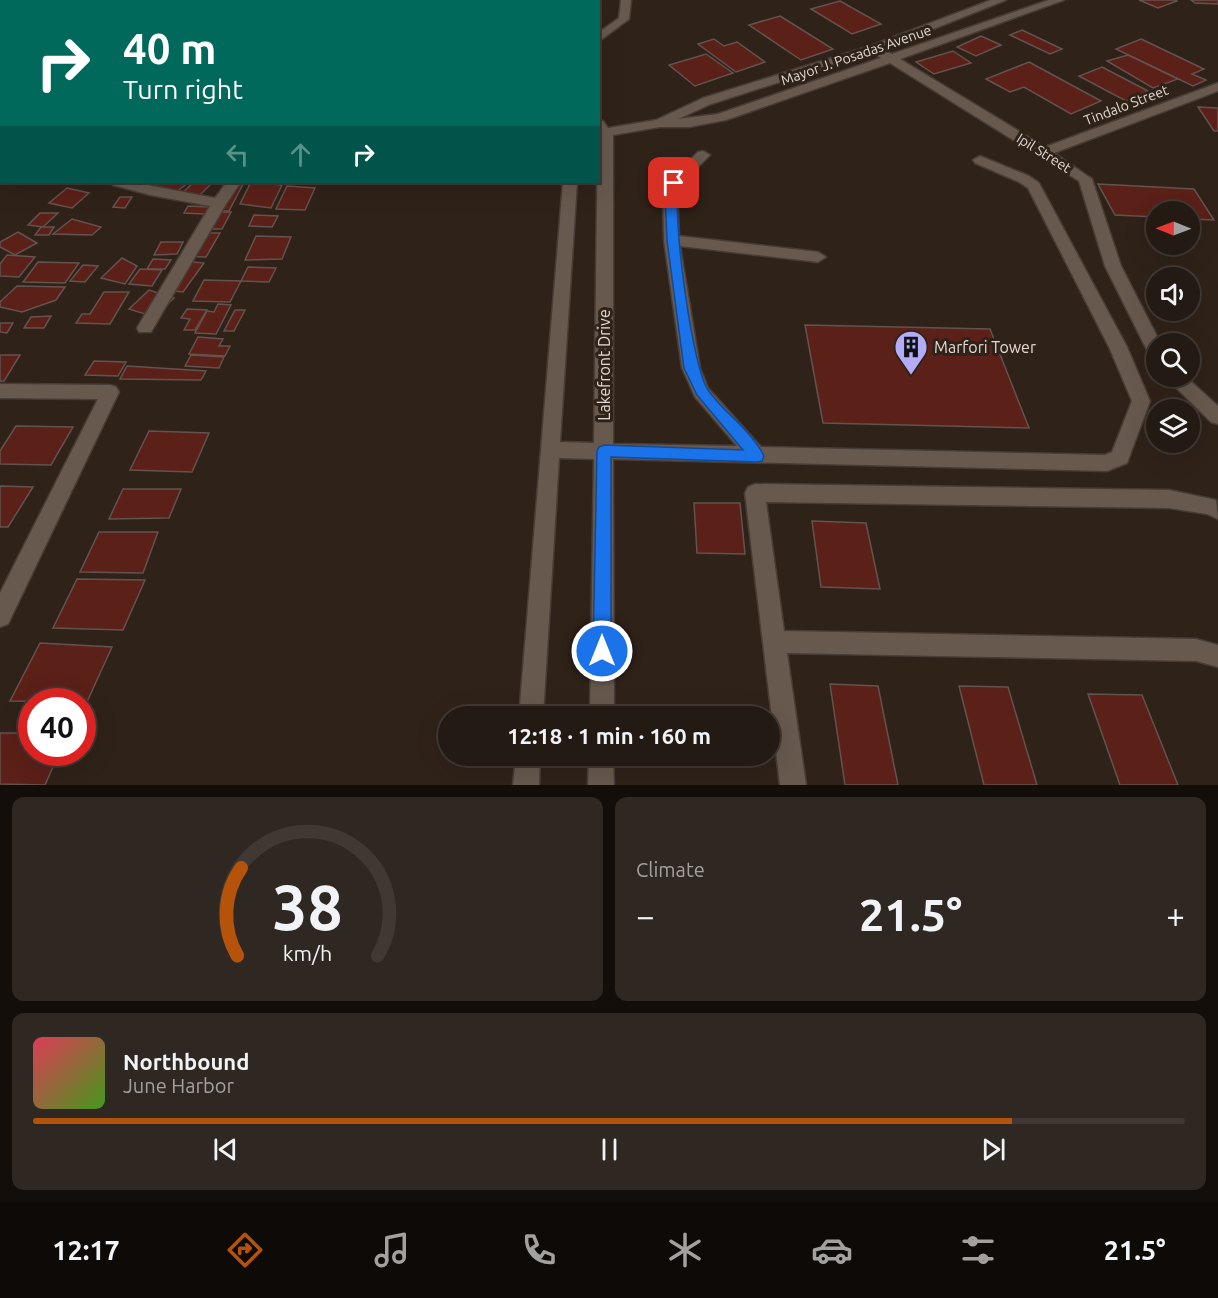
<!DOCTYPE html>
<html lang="en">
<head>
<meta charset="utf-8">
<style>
  :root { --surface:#231a13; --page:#2f2721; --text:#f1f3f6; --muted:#a3a1a0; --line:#403833; --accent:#b45309 }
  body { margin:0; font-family:Ubuntu,sans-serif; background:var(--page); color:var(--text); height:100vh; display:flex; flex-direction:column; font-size:22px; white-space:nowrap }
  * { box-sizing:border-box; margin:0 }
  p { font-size:20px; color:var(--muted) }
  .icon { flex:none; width:33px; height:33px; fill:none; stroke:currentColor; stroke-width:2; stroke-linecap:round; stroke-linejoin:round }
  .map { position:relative; height:785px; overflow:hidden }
  .side { display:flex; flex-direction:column; gap:12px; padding:12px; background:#130e0a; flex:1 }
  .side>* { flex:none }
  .banner { position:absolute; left:0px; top:0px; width:600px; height:183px; box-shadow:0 6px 24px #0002,0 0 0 2px var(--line); background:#00695c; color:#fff; overflow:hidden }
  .needle { width:39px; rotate:271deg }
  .controls { position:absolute; left:1146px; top:201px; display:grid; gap:12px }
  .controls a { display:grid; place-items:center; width:54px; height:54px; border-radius:50%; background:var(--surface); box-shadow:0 6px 24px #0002,0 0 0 2px var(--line); font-size:30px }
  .speed { position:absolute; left:18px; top:688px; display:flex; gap:12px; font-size:30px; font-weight:700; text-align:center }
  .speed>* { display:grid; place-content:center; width:78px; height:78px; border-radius:50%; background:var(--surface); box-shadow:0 6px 24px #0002,0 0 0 2px var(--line); line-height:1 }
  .speed .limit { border:9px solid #d22; background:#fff; color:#111 }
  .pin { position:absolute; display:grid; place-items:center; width:51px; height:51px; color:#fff; margin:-26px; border-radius:12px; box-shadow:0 3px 9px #0006 }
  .me { position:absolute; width:66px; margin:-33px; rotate:0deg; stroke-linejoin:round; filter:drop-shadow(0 0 4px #0008) }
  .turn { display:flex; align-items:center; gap:21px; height:126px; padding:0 24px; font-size:27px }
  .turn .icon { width:78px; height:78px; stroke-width:2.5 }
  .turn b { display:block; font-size:42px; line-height:51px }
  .lanes { display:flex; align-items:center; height:57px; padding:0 24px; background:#0003; justify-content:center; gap:30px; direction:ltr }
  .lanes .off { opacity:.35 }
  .big { font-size:45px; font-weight:600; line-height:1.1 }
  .side .card { flex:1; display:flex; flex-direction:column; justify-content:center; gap:9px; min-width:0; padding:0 21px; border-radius:12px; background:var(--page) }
  .side .dial { align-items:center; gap:0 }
  .dial svg { height:156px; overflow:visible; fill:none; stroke:var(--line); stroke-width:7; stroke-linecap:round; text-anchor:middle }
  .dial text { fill:var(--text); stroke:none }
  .song { display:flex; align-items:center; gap:18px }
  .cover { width:72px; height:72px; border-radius:9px; background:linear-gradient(135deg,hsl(350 70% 55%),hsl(100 70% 35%)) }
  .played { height:6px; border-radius:3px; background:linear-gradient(90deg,var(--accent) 85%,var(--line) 85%) }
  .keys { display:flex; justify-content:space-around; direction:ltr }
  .heat { display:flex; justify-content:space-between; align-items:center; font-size:33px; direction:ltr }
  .side .tiles { flex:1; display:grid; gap:12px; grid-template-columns:1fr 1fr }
  .card:last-child { grid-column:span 2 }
  .trip { position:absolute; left:438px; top:706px; width:342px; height:60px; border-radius:30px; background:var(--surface); box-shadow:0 6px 24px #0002,0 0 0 2px var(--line); font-weight:600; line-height:60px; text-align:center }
  .tab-bar { display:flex; height:96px; justify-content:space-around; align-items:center; background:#0e0a08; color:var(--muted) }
  .tab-bar .icon { width:42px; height:42px }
  .tab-bar .current { color:var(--accent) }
  .tab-bar b { font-size:27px; color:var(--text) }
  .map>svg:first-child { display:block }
  .building { fill:#5b2018; stroke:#64524e; stroke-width:1.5 }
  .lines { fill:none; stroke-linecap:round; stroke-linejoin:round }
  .minor-casing { stroke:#473c36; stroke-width:3 }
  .minor { fill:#67594e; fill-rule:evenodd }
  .route { fill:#1a73e8; stroke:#114b97; stroke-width:1.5 }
  .labels { text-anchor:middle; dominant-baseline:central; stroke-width:6; stroke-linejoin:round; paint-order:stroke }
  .far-street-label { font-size:14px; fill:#e1d9d3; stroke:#2f2219 }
  .poi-label { font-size:16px; fill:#e1d9d3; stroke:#2f2219; text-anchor:start }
  .street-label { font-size:16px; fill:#e1d9d3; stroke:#2f2219 }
</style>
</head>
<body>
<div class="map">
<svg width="1218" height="785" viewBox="0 0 1218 785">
  <rect width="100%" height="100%" fill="#2f2219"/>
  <g class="building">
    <path d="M1139,0H1176L1177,1L1158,8Z"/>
    <path d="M1191,0H1218V4L1195,3Z"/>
    <path d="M840,1L881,24L852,34L811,9Z"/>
    <path d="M780,16L833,49L801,60L749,25Z"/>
    <path d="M1022,30L1062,49L1050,54L1010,35Z"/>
    <path d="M981,36L1001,45L976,56L957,47Z"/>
    <path d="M714,39L724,46L737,42L765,62L736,72L698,44Z"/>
    <path d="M1141,39L1204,69L1192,74L1206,80L1193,86L1116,49Z"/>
    <path d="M953,51L971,63L934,74L916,62Z"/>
    <path d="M706,54L733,73L695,86L669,65Z"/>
    <path d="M1128,55L1178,79L1153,88L1107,61Z"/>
    <path d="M1029,62L1101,101L1071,114L1024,87L1010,92L986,79Z"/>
    <path d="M1102,67L1148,91L1126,101L1079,76Z"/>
    <path d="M1198,107L1218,108V131H1214Z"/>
    <path d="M161,182H189L176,192L154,187Z"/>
    <path d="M203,182L211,184L196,199L180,195L193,183Z"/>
    <path d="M225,182H244L229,211H210Z"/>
    <path d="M251,182L282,185L271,208L240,204Z"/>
    <path d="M1098,184L1194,189L1214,220L1190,219V212H1156V217L1115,215Z"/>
    <path d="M287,186L315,188L305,210L276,209Z"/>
    <path d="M67,188L89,193L72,208L49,203Z"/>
    <path d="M120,197H132L125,208L113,207Z"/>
    <path d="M188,206L209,207L205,214L184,213Z"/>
    <path d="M209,212H231L222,229H200Z"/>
    <path d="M40,213H58L43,227L28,225Z"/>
    <path d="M254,215L278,216L272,227L249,226Z"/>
    <path d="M72,219L101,227L92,235L53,234Z"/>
    <path d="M41,227H54L49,235H35Z"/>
    <path d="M18,232L37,243L15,255L0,247V242Z"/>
    <path d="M196,233H220L206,257L182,256Z"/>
    <path d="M256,236L291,237L282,259L245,260Z"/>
    <path d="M161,242H183L177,254L154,255Z"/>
    <path d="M7,255L35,257L19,277L0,276V264Z"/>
    <path d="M122,258L137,266L125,284L101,278Z"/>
    <path d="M153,259L171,260L165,269H147Z"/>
    <path d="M184,261L204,263L183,292L163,290Z"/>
    <path d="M38,262L79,263L65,283L23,282Z"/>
    <path d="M83,265L98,266L85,282L70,281Z"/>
    <path d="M248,267L276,268L269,282L241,281Z"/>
    <path d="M140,269L162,270L152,286L129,284Z"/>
    <path d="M204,280L241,281L230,302L193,301Z"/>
    <path d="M17,286L65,287L56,300L22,312L0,307V302Z"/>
    <path d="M149,290L174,298L154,317L129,309Z"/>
    <path d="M104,292H129L110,324L76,323L82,314H90Z"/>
    <path d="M218,304L231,305L216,334L195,333L207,311L214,312Z"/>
    <path d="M187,309L207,310L195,330H184L190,319L181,318Z"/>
    <path d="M235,310H245L234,331H224Z"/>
    <path d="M51,316L44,328H24L31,317Z"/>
    <path d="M0,323H13L7,333L0,332Z"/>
    <path d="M805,325L990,329L1029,428L823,423Z"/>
    <path d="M198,337L223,339L219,346H230L225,356L189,354Z"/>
    <path d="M0,355H20L4,381H0Z"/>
    <path d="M191,355L224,357L219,368L185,366Z"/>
    <path d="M94,361L126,362L118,376L85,375Z"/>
    <path d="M127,366L206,371L201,380L120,379Z"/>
    <path d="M16,426L73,427L51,465L0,464V451Z"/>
    <path d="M149,431L209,433L192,472L130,470Z"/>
    <path d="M0,486L33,487L8,527H0Z"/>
    <path d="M123,489H181L169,518L109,519Z"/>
    <path d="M694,503H740L745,554L697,553Z"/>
    <path d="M812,521L866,523L880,589L821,587Z"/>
    <path d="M99,532H158L143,573L80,572Z"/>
    <path d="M77,579L145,580L123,630L53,628Z"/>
    <path d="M40,643L112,647L86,704L82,702L10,701Z"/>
    <path d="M830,684L878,686L898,785H845Z"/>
    <path d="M959,686L1008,687L1037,785H984Z"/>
    <path d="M1088,694L1142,695L1178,785H1120Z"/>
    <path d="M0,733H32V753H59L45,785L0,784Z"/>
  </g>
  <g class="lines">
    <g class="minor-casing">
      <g id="minor">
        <path d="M55,0H66L54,2Z"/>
        <path d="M170,0H181L169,2Z"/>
        <path d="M281,0H293L280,2Z"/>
        <path d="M621,0H631L629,19L598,42V33L619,18Z"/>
        <path d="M991,0H1006L883,49L892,54L1049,0H1064L900,59L1045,147L1218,83V91L1054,153L1092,179L1121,266L1161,344H1156V357L1150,356L1105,266L1079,181L890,63L726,120L689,127H660L613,135V444L737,446L695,397L682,368L664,240L663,194L667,183L698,152L703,151L710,155L680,185L677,194L679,236L818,252L826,257L818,262L680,246L700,368L708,388L761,447L1105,455L1112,452L1132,401L1109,347L1028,188L1019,182L975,163L973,160L980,156L1029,176L1039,183L1127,347L1150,401L1127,463L1107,471L613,459L614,717H590L594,459L559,458L543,717H519L563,182H577L560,442L594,443L598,120L603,121L608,128L656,120L703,98L870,46ZM873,52L881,58L718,114L678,119L711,104Z"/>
        <path d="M0,34H2L0,41Z"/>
        <path d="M2,118V126L0,127V119Z"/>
        <rect x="0" y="163" width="2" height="8"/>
        <path d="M111,182H132L215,198L227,182H241L226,204L151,332H139L137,328L210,206L150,195L113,185Z"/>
        <path d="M1164,376H1185L1218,406V424L1211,422Z"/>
        <path d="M0,384L110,385L116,387L119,392L8,624L0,627V593L98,399L0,398Z"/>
        <path d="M755,484L1169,490L1216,500L1218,519L1207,514L1169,508L766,502L784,631L1196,639L1218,645V667L1196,661L787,653L806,785H780L745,493L748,487Z"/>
        <path d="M516,756H540L539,785H513Z"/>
        <path d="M589,756H613L614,785H588Z"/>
      </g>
    </g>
    <use href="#minor" class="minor"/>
  </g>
  <path class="route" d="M674,180L679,183C671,211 692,367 708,390C724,413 752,431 764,456L762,461L757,462L611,457V651L608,657L602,659L596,657L593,651L597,451L599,447L604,445L743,450L697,395L684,368L667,240L665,194L668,183Z"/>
  <defs>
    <g id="building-pin" transform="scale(1.725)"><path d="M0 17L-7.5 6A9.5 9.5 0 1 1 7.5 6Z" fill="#b3adf9" stroke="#2f2219"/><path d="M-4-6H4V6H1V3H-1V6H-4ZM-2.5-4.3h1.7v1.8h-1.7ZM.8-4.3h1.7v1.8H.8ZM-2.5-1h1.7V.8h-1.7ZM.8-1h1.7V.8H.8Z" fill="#111"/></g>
  </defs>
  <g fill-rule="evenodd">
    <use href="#building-pin" x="911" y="347"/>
  </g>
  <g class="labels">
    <g class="far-street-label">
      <text transform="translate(856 55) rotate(-19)">Mayor J. Posadas Avenue</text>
      <text transform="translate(1126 105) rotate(-21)">Tindalo Street</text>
      <text transform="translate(1044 153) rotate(32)">Ipil Street</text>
    </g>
    <g class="poi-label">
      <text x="934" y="347">Marfori Tower</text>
    </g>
    <g class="street-label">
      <text transform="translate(604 365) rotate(-90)">Lakefront Drive</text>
    </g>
  </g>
</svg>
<div class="controls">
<a><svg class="needle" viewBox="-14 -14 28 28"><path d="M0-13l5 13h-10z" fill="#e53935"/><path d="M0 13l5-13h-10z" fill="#a3a1a0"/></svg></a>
<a><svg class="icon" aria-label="sound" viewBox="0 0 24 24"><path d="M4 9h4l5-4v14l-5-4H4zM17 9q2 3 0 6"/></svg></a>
<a><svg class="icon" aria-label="search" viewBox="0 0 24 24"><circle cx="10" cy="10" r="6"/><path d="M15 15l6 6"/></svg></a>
<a><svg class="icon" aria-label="layers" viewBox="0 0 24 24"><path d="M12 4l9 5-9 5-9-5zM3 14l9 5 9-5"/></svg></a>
</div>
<div class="speed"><div class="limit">40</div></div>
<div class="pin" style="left:674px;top:183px;background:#d93025"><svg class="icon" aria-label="arrive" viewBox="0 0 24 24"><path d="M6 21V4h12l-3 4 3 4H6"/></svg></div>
<svg class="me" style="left:602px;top:651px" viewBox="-20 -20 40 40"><circle r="17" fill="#1a73e8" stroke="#fff" stroke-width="3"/><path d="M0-11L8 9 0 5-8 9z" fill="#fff"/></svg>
<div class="trip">12:18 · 1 min · 160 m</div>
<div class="banner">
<div class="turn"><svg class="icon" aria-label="right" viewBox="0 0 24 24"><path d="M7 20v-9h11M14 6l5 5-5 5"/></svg><div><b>40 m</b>Turn right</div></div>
<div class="lanes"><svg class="icon off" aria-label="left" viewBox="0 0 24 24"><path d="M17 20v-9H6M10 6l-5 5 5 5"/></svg><svg class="icon off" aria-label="ahead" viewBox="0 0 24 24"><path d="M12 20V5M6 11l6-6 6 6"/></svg><svg class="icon" aria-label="right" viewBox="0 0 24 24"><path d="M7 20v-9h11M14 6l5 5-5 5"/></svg></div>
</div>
</div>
<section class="side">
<div class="tiles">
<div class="card dial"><svg viewBox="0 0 100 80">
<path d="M14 69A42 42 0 1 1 86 69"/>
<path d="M14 69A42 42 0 0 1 16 24" stroke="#b45309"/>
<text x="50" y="56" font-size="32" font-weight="700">38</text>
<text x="50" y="72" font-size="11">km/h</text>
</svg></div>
<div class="card"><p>Climate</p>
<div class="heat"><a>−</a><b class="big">21.5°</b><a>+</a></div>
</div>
<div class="card">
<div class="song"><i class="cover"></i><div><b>Northbound</b><p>June Harbor</p></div></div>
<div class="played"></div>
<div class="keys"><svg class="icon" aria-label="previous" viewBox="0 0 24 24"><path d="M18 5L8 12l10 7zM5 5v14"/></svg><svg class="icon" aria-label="pause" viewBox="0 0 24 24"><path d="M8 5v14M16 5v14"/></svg><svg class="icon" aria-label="next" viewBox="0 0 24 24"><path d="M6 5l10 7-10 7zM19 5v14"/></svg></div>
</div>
</div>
</section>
<nav class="tab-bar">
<b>12:17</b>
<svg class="icon current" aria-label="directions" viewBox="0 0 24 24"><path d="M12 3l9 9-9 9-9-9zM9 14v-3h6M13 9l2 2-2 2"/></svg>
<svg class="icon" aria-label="music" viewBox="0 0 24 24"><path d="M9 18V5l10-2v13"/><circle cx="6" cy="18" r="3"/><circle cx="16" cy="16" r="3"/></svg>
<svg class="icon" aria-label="phone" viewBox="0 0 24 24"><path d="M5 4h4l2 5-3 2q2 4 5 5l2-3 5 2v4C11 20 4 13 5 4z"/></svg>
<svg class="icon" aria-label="climate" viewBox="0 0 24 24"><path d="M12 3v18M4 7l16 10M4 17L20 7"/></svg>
<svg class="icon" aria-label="car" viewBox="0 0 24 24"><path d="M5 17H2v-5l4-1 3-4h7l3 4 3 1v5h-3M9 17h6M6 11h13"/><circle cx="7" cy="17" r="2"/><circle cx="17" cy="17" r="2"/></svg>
<svg class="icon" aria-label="filters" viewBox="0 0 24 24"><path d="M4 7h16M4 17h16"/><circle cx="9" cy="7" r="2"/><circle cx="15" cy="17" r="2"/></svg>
<b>21.5°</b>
</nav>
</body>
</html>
